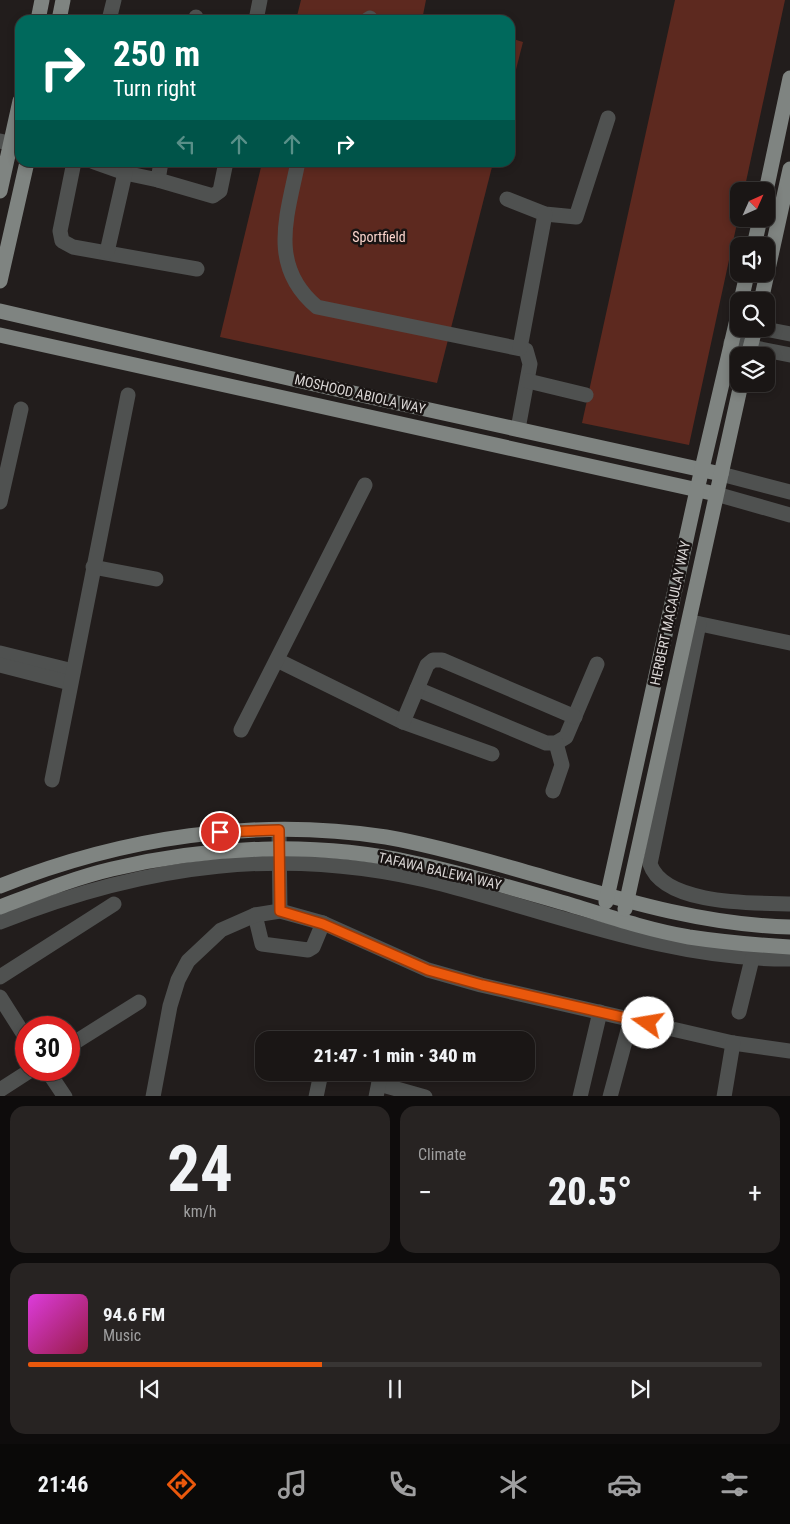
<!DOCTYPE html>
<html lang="en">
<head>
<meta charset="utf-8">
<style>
  :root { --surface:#1a1615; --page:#272322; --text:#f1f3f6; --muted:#9f9fa0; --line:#383534; --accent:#ea580c }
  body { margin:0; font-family:"Roboto Condensed",sans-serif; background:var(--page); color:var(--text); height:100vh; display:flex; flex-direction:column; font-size:19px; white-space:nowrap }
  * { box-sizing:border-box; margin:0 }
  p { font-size:16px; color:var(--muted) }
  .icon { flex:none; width:28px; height:28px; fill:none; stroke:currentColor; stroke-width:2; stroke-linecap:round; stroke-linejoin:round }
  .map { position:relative; height:1096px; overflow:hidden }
  .panel { display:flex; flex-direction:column; gap:10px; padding:10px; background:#0e0c0c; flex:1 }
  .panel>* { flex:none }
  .top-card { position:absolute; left:15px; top:15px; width:500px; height:152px; border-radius:15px; box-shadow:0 2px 8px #0003,0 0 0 1px var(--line); background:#00695c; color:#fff; overflow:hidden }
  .needle { width:32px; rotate:45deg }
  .fabs { position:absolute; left:730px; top:182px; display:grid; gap:10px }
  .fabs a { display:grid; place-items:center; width:45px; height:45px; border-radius:10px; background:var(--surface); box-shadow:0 2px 8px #0003,0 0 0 1px var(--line); font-size:25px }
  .speed { position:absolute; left:15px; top:1016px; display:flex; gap:10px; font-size:25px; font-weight:700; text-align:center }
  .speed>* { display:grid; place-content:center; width:65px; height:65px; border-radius:50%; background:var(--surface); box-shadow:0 2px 8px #0003,0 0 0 1px var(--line); line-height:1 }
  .speed .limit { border:8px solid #d22; background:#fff; color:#111 }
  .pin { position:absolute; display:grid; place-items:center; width:42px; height:42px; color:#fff; margin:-21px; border:2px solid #fff; border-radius:50%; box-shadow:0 1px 5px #0007 }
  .me { position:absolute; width:55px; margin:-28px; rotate:283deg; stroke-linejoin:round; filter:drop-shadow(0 0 4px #0008) }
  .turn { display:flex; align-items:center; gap:18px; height:105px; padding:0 15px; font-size:22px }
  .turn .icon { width:65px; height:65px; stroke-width:2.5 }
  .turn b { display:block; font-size:35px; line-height:42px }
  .lanes { display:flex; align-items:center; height:48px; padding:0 15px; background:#0003; justify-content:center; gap:25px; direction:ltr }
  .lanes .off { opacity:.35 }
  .big { font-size:38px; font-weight:800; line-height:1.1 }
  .panel .tile { flex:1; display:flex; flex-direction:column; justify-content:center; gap:8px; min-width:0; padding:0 18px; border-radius:15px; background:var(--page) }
  .panel .dial { align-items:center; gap:0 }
  .dial b { font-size:65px; line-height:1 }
  .song { display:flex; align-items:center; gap:15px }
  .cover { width:60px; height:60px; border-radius:8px; background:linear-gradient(135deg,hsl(300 70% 55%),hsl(340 70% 35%)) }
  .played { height:5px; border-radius:2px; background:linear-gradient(90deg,var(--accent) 40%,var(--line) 40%) }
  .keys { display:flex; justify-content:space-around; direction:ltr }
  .heat { display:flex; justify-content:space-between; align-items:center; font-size:28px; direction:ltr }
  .panel .tiles { flex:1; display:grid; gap:10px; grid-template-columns:1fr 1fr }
  .tile:last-child { grid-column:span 2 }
  .trip { position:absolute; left:255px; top:1031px; width:280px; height:50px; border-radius:15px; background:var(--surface); box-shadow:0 2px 8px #0003,0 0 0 1px var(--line); font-weight:800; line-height:50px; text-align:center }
  .menu { display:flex; height:80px; justify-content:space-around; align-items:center; background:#0a0908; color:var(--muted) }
  .menu .icon { width:35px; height:35px }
  .menu .selected { color:var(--accent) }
  .menu b { font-size:22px; color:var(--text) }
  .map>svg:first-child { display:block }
  .green { fill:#5d291f }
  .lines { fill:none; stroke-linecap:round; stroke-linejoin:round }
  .minor { stroke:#4f5150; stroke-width:15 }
  .major { stroke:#7f8481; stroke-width:15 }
  .route-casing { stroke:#983908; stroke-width:12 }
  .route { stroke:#ea580c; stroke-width:9 }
  .labels { text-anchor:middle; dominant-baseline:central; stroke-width:5; stroke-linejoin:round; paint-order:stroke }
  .park-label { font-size:14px; fill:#fad4cc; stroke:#191413 }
  .street-label { font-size:14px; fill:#dad6d5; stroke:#191413 }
</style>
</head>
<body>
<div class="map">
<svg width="790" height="1097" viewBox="0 0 790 1097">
  <rect width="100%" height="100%" fill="#221d1c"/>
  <g class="green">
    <path d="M301,0H426L423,15L440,20H296Z"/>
    <path d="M675,0H785L744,191H739V214L689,445L582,423Z"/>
    <path d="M510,38L523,42L510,93Z"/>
    <path d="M262,163H493L437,383L220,337Z"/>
  </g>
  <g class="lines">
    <g class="minor">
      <path d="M109,20L114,0"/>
      <path d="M196,20V17"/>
      <path d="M256,20L260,0"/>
      <path d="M367,20L370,18"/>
      <path d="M0,141L20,145"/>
      <path d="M74,162L60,231L62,241L73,247L197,269"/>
      <path d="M94,162L125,173L158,180L161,162"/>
      <path d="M298,162C287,216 268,266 317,307L526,350L530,364L518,429"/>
      <path d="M158,180L213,196L220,191L226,162"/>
      <path d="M507,199L545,214L576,217L608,118"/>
      <path d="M107,252L125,173"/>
      <path d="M765,329L790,334"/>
      <path d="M731,343L790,355"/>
      <path d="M520,348L545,214"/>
      <path d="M528,381L586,395"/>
      <path d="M721,474L790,492"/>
      <path d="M716,494L790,515"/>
      <path d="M0,502L21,409"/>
      <path d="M93,567L156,579"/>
      <path d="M691,622L790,643"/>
      <path d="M699,624L650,864C664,905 753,903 790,904"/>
      <path d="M0,653L73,671"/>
      <path d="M277,660L403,722L492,754"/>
      <path d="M0,665L70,683"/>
      <path d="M417,689L546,743H556L566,737L597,664"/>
      <path d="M403,722L427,665L433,660H442L575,717"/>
      <path d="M241,730L365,485"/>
      <path d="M52,780L128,395"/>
      <path d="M553,791L562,765L556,743"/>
      <path d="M279,830L280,911"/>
      <path d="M255,915L262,944L308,950L313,947L323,923"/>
      <path d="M0,922C146,864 288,844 442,884C557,914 670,960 790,959"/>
      <path d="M0,977L114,904"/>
      <path d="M0,997L26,1038"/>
      <path d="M739,1012L752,959"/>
      <path d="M69,1046L139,1002"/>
      <path d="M47,1070L65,1097"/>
      <path d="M379,1084L425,1097"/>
      <path d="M0,1090L31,1070"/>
      <path d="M153,1097L170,1006L178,980L188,961L221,930L255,915L280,911L323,923L428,970L481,985L733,1043L790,1051"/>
      <path d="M316,1097L320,1078"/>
      <path d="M376,1097L381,1072"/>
      <path d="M580,1097L600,1012"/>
      <path d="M610,1097L631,1019"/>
      <path d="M724,1097L733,1043"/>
    </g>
    <g class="major">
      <path d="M38,20L42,0"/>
      <path d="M59,20L63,0"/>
      <path d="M0,191L20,101"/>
      <path d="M766,191L790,78"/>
      <path d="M754,246L760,219"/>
      <path d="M0,281L27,162"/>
      <path d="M741,301L747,274"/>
      <path d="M761,301L790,169"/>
      <path d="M0,311L366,396L721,474"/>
      <path d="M0,335L716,494"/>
      <path d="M748,356L755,329"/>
      <path d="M0,886C123,837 255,817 386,837C426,844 466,855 505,866C598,892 692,925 790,927"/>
      <path d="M606,902L697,490L739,311"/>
      <path d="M0,907C37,893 74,878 112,869C210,846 315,841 414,863C467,874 519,890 571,905C610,917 649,930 689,937C722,942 756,945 790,947"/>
      <path d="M625,909L741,384"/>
    </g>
  </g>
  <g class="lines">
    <g class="route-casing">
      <path id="route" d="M220,832L279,830L280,911L323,924L428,970L482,985L648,1023"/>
    </g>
    <use href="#route" class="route"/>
  </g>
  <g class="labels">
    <g class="park-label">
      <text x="379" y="237">Sportfield</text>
    </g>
    <g class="street-label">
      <text transform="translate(360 394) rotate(13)">MOSHOOD ABIOLA WAY</text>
      <text transform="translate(670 613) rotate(-78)">HERBERT MACAULAY WAY</text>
      <text transform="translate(440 871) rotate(13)">TAFAWA BALEWA WAY</text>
    </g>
  </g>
</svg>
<div class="fabs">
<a><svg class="needle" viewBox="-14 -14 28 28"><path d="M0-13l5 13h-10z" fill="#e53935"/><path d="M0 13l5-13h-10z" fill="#9f9fa0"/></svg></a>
<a><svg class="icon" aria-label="sound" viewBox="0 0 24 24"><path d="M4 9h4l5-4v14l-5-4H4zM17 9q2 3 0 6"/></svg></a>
<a><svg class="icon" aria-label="search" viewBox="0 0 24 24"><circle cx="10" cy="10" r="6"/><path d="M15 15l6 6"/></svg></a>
<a><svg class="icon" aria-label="layers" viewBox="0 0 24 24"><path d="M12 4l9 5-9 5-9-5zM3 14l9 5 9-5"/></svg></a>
</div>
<div class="speed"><div class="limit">30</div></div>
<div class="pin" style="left:220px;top:832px;background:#d93025"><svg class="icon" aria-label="arrive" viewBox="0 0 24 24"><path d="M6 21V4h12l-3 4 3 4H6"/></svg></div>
<svg class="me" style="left:648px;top:1023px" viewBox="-20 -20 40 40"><circle r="19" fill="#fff"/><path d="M0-13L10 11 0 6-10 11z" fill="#ea580c"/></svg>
<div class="trip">21:47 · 1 min · 340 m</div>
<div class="top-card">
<div class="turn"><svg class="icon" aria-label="right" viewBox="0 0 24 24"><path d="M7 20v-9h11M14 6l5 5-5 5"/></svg><div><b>250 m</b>Turn right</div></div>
<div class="lanes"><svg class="icon off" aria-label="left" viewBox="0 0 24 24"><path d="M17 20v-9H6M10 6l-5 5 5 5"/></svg><svg class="icon off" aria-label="ahead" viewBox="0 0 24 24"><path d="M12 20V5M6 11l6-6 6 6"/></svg><svg class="icon off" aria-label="ahead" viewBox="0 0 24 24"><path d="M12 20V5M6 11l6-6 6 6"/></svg><svg class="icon" aria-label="right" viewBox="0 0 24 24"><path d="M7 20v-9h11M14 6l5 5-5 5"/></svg></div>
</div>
</div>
<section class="panel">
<div class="tiles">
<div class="tile dial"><b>24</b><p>km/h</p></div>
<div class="tile"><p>Climate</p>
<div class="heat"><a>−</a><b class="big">20.5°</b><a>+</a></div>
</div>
<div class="tile">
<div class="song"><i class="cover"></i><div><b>94.6 FM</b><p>Music</p></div></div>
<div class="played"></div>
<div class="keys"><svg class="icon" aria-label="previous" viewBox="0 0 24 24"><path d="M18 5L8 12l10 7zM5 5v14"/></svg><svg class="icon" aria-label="pause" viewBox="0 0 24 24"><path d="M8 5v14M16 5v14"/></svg><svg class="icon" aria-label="next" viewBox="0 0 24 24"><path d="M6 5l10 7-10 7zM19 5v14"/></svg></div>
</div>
</div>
</section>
<nav class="menu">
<b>21:46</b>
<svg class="icon selected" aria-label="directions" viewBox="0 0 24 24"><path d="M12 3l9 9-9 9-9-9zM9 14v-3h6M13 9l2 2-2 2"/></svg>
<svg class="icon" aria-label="music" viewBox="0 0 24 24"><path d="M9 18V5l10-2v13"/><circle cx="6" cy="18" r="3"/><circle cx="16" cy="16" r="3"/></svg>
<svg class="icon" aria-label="phone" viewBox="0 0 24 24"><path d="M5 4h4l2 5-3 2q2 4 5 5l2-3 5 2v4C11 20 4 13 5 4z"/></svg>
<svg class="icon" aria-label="climate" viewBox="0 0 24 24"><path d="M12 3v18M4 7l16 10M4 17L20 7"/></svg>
<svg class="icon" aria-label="car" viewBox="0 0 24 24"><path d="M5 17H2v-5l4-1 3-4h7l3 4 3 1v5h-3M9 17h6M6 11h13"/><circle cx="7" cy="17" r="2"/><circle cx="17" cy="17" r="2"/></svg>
<svg class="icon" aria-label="filters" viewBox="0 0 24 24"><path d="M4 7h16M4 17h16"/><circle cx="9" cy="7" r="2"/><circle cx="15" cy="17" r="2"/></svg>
</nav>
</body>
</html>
